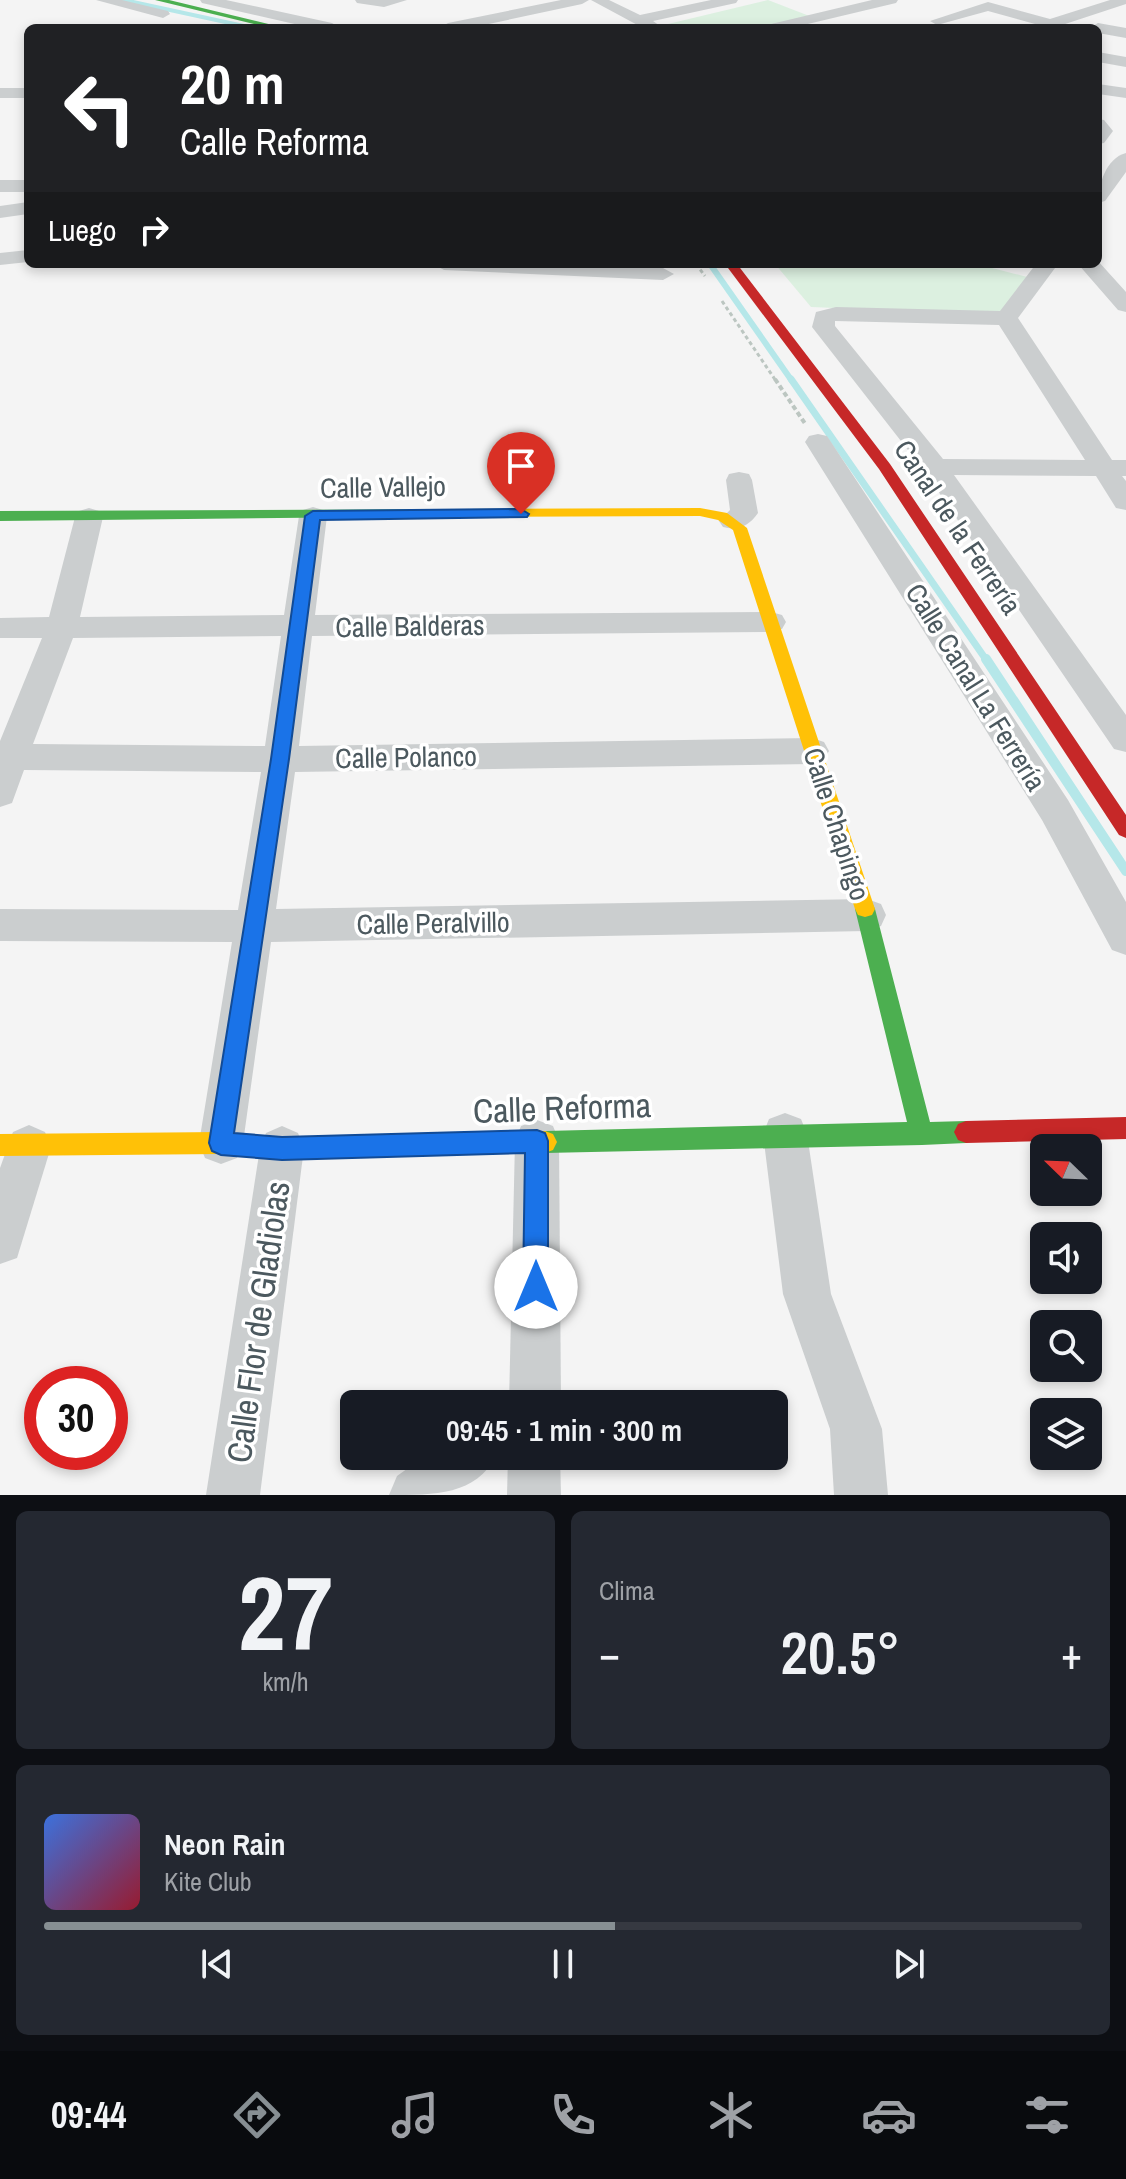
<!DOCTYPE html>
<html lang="es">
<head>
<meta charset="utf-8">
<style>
  :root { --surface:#171b24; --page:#242831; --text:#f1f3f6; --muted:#9ea1a6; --line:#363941; --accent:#878f93 }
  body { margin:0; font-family:"Archivo Narrow",sans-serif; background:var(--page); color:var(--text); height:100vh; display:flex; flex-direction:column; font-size:30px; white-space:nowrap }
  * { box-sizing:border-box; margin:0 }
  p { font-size:26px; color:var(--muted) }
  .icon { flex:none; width:44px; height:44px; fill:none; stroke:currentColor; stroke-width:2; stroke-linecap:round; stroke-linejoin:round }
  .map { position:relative; height:1495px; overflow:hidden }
  .sheet { display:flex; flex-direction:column; gap:16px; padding:16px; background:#0d0f14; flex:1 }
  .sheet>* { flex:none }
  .guide { position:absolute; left:24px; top:24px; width:1078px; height:244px; border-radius:12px; box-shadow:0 4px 12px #0003; background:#202124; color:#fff; overflow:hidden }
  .needle { width:52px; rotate:293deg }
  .controls { position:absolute; left:1030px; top:1134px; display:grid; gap:16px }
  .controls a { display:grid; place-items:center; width:72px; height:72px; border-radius:12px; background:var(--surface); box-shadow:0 4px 12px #0003; font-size:40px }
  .speed { position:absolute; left:24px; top:1366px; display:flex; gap:16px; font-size:40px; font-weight:700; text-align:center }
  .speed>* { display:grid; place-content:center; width:104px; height:104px; border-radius:50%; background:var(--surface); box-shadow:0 4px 12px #0003; line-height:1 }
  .speed .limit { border:12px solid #d22; background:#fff; color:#111 }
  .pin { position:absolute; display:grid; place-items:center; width:68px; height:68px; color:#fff; margin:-82px -34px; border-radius:50% 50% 50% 0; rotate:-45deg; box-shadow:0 0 8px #0007 }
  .pin .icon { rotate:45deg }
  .me { position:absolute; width:88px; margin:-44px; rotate:0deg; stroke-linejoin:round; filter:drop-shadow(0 0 6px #0008) }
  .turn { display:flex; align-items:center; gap:28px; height:168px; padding:0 24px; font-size:36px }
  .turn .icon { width:104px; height:104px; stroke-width:2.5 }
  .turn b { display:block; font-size:56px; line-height:68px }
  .then { display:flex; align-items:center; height:76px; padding:0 24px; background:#0003; gap:16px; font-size:30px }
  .big { font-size:60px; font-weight:600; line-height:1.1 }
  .sheet .card { flex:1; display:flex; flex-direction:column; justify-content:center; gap:12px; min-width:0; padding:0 28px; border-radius:12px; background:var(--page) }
  .sheet .dial { align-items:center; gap:0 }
  .dial b { font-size:104px; line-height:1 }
  .song { display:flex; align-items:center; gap:24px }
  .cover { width:96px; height:96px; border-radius:12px; background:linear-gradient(135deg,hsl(220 70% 55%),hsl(350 70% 35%)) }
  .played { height:8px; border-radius:4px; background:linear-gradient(90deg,var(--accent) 55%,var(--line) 55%) }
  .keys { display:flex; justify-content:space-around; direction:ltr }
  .heat { display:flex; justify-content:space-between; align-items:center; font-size:44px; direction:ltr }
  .sheet .tiles { flex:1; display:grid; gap:16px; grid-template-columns:1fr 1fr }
  .card:last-child { grid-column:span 2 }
  .trip { position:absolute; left:340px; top:1390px; width:448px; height:80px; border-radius:12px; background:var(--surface); box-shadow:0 4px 12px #0003; font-weight:600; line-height:80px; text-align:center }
  .dock { display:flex; height:128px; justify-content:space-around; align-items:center; background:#090b0e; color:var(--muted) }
  .dock .icon { width:56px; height:56px }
  .dock .active { color:var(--accent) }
  .dock b { font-size:36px; color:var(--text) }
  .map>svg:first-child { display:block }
  .green { fill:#dcf0e0 }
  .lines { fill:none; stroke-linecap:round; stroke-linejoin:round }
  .stream-far3 { stroke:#b5e7e9; stroke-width:4 }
  .stream-far2 { stroke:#b5e7e9; stroke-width:6 }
  .stream-far1 { stroke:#b5e7e9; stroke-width:7 }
  .stream { stroke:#b5e7e9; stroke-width:10 }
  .path-far1 { stroke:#bcc6c1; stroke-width:3; stroke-dasharray:4 3; stroke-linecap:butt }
  .path { stroke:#bcc6c1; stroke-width:4; stroke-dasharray:5 3; stroke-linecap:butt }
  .street { fill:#cbcecf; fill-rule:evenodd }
  .fast { fill:#4caf50; fill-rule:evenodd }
  .slow { fill:#ffc107; fill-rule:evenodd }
  .jam { fill:#c62828; fill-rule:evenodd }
  .route { fill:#1a73e8; stroke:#114b97; stroke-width:2 }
  .labels { text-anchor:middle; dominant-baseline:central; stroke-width:7; stroke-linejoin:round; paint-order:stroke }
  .street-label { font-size:28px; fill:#4c595f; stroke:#fff }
  .near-street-label { font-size:34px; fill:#4c595f; stroke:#fff }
</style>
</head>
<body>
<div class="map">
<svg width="1126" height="1495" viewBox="0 0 1126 1495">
  <rect width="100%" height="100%" fill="#f4f4f4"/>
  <g class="green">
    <path d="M768,0L812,17L768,28H677L668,24Z"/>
    <path d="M775,264H977L1031,278L1004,315L811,307Z"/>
  </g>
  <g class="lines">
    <path class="stream-far3" d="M124,0L253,28"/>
    <path class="stream-far2" d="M710,264L792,381"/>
    <path class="stream-far1" d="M791,379L987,661"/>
    <path class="stream" d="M986,659L1126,871"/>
    <g class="path-far1">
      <path d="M696,264L705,276"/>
      <path d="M722,301L776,381"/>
    </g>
    <path class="path" d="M775,379L806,425"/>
    <g class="street">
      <path d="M96,0H122L168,11L170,14L163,18Z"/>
      <path d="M200,0H226L332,23L340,28H312L202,3Z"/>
      <path d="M355,0H407L384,7L357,3Z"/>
      <path d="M561,0H589L582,4L470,28H440L448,23Z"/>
      <path d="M591,0H609L640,15L711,0H738L736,3L653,21L663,28H643Z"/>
      <path d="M872,0H898L896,3L791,28H764L767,25Z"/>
      <path d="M1110,0H1126V4L1053,28H1030L1035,24L988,11L937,25L930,21L988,2L1050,19Z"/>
      <path d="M1098,23L1126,28V38L1098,33V28H1090Z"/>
      <path d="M1098,52L1126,57V67L1098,62Z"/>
      <path d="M1098,84L1126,88V98L1098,94Z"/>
      <rect x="0" y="88" width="28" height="10"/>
      <path d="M1098,119L1104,120L1113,131L1104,143L1098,144Z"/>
      <path d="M1126,153V172L1105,201L1098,203C1098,185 1106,158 1126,153Z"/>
      <rect x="0" y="180" width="28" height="12"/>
      <path d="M28,202V214L0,218V206Z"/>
      <path d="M28,250V262L0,265V253Z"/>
      <path d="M1098,261L1126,292V312L1118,310L1078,264H1098Z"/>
      <path d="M433,264L663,268L674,274L663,280L444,270Z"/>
      <path d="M1036,264H1058L1018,318L1112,460H1126V476H1122L1126,481V510L1116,508L1096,476L954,475L1126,715V752L1114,749L927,475L908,473L904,467L908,461L915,459L812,327L816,312L836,307L1000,311ZM835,321L999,325L1085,460L943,459L835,326Z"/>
      <path d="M818,434L827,436L831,442L1068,800L1126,902V955L1112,950L1042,820L805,442L809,436Z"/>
      <path d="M739,472L749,474L752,480L758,513C749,526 738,531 723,527L719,521L730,510L726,480L729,474Z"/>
      <path d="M313,507L323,510L327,516L315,615L771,612L782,615L786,622L782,629L771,632L312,636L299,746L812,738L824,742L829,751L824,760L812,764L295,772L276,909L867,899L881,904L886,915L881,926L867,931L271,942L243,1143L237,1158L221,1164L205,1158L199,1143L232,942L0,941V909L238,910L261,772L24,770L12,803L0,807V741L42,638H0V618L49,617L75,517L79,511L89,508L99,511L103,517L80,617L284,615L299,516L303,510ZM281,636L265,746L33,744L73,638Z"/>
      <path d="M785,1113L801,1119L807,1134L831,1294L882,1429L888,1495H834L830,1429L783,1294L763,1134L769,1119Z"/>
      <path d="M537,1120L553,1126L559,1141L561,1404H509L515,1141L521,1126Z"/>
      <path d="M29,1125L45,1132L51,1147L17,1258L0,1264V1168L13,1132Z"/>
      <path d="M282,1126L298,1133L304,1148L260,1495H206L260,1148L266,1133Z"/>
      <path d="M425,1456H496C476,1495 435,1495 389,1495L397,1476Z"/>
      <path d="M508,1456H560L561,1495H507Z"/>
    </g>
    <g class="fast">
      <path d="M155,0H169L285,28H271Z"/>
      <path d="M469,509L476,513L474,516L0,521V511Z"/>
      <path d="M865,901L872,903L875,909L930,1122L966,1121L974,1124L978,1132L974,1140L966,1143L922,1145L545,1153L537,1150L533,1142L537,1134L545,1131L907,1122L855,909L858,903Z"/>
    </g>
    <g class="slow">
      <path d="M700,508L727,513L747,528L875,909L872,915L865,917L858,915L855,909L733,530L718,520L700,516L469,517L462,513L469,509Z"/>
      <path d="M545,1131L553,1134L557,1142L553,1150L545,1153L282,1159L221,1154L0,1156V1134L221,1132L282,1137Z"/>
    </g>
    <g class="jam">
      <path d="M725,264H737L890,464L1126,815V838L1119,835L879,469Z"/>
      <path d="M1126,1117V1139L966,1143L958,1140L954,1132L958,1124L966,1121Z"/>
    </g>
  </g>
  <path class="route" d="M521,509L529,514L527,517L320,520L289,759L234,1133L282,1137L537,1130L545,1133L548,1141V1287L545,1296L536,1300L526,1296L523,1287L525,1153L282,1160L221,1155L212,1151L209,1143L271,759L305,516L313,511Z"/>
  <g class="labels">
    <g class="street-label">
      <text transform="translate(383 487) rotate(-1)">Calle Vallejo</text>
      <text transform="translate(958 527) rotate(56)">Canal de la Ferrería</text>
      <text transform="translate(410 626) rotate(-1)">Calle Balderas</text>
      <text transform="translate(976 687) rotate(58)">Calle Canal La Ferrería</text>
      <text transform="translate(406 757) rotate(-1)">Calle Polanco</text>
      <text transform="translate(837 824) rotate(72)">Calle Chapingo</text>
      <text transform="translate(433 923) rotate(-1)">Calle Peralvillo</text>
    </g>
    <g class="near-street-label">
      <text transform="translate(562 1108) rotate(-2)">Calle Reforma</text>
      <text transform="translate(258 1322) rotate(-82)">Calle Flor de Gladiolas</text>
    </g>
  </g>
</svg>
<div class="controls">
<a><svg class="needle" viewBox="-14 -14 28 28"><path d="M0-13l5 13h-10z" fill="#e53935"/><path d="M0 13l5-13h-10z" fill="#9ea1a6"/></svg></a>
<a><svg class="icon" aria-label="sound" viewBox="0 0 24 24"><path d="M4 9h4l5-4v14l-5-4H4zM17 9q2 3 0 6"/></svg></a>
<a><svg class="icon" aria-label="search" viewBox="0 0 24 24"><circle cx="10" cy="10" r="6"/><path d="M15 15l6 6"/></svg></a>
<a><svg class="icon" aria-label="layers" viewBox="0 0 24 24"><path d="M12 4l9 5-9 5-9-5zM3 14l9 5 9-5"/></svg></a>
</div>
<div class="speed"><div class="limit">30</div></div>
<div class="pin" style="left:521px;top:514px;background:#d93025"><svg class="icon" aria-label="arrive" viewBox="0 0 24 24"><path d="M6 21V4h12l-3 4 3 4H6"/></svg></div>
<svg class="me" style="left:536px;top:1287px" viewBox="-20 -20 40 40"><circle r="19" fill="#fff"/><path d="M0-13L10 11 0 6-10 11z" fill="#1a73e8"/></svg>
<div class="trip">09:45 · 1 min · 300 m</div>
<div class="guide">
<div class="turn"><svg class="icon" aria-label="left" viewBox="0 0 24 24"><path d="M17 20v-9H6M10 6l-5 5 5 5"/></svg><div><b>20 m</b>Calle Reforma</div></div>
<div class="then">Luego<svg class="icon" aria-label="right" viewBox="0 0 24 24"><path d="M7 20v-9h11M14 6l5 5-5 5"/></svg></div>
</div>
</div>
<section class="sheet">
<div class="tiles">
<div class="card dial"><b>27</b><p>km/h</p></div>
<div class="card"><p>Clima</p>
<div class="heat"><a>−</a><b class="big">20.5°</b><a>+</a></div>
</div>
<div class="card">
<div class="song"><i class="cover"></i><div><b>Neon Rain</b><p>Kite Club</p></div></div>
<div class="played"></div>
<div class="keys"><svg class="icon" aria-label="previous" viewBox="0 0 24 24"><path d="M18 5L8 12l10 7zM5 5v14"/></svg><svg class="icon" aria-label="pause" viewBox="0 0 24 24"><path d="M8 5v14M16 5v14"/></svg><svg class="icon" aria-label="next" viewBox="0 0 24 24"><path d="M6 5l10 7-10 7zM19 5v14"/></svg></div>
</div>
</div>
</section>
<nav class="dock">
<b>09:44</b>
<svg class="icon active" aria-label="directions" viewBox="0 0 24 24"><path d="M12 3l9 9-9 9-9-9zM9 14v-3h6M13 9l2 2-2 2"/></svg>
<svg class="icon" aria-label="music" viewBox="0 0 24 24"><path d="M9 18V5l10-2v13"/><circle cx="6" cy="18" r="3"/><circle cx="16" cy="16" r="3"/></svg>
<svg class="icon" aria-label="phone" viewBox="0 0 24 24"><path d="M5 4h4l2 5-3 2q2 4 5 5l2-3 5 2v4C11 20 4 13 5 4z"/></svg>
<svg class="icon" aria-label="climate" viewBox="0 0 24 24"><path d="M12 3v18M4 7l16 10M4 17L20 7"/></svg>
<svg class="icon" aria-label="car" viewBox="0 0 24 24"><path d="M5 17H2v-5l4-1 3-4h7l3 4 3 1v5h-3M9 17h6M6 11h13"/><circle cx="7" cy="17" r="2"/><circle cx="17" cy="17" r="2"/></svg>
<svg class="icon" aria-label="filters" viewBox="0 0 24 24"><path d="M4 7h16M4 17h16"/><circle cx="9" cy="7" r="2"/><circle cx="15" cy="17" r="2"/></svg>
</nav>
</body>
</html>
